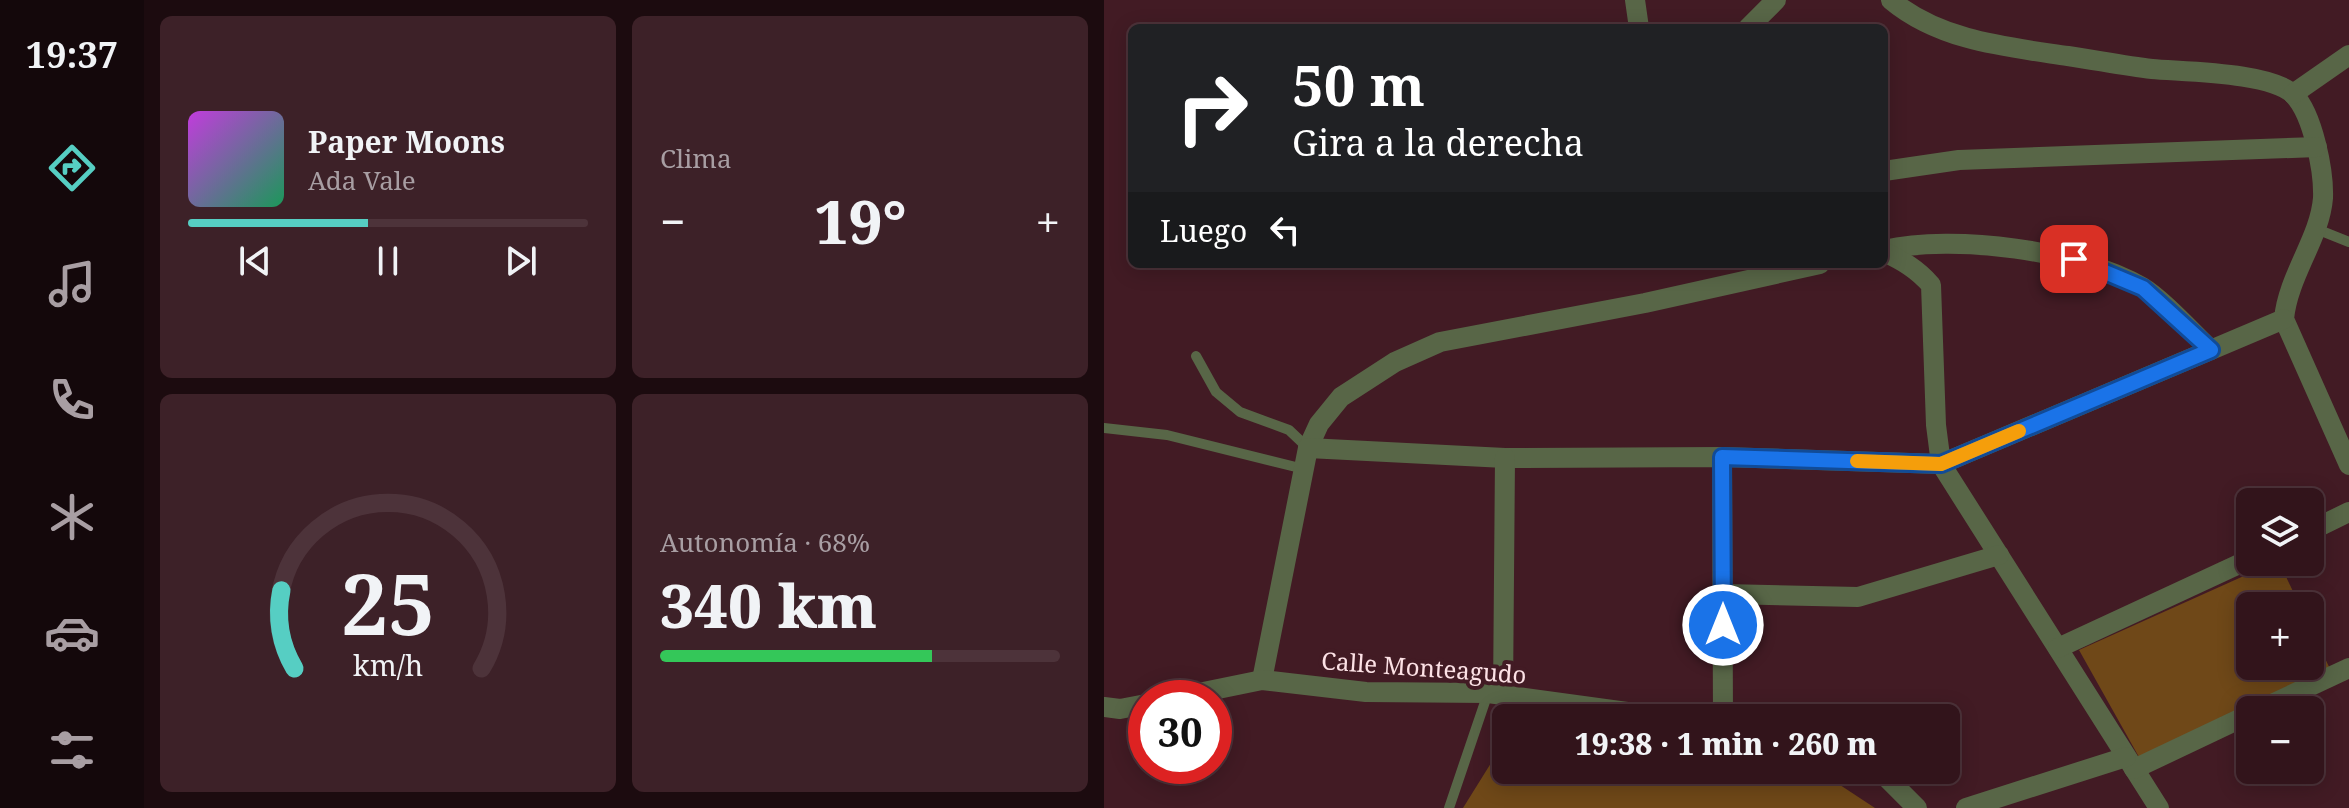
<!DOCTYPE html>
<html lang="es">
<head>
<meta charset="utf-8">
<style>
  :root { --surface:#32141b; --page:#3d2128; --text:#f1f3f6; --muted:#a89ea3; --line:#4d333a; --accent:#56cec3 }
  body { margin:0; font-family:"Noto Serif",serif; background:var(--page); color:var(--text); height:100vh; display:flex; flex-direction:column; font-size:30px; white-space:nowrap }
  * { box-sizing:border-box; margin:0 }
  p { font-size:26px; color:var(--muted) }
  .icon { flex:none; width:44px; height:44px; fill:none; stroke:currentColor; stroke-width:2; stroke-linecap:round; stroke-linejoin:round }
  .map { position:relative; flex:1; overflow:hidden }
  .side { display:flex; flex-direction:column; gap:16px; padding:16px; background:#1c0b0f; width:960px }
  .side>* { flex:none }
  .guide { position:absolute; left:24px; top:24px; width:760px; height:244px; border-radius:12px; box-shadow:0 4px 20px #0003,0 0 0 2px var(--line); background:#202124; color:#fff; overflow:hidden }
  .tools { position:absolute; left:1132px; top:488px; display:grid; gap:16px }
  .tools a { display:grid; place-items:center; width:88px; height:88px; border-radius:12px; background:var(--surface); box-shadow:0 4px 20px #0003,0 0 0 2px var(--line); font-size:40px }
  .speed { position:absolute; left:24px; top:680px; display:flex; gap:16px; font-size:40px; font-weight:700; text-align:center }
  .speed>* { display:grid; place-content:center; width:104px; height:104px; border-radius:50%; background:var(--surface); box-shadow:0 4px 20px #0003,0 0 0 2px var(--line); line-height:1 }
  .speed .limit { border:12px solid #d22; background:#fff; color:#111 }
  .pin { position:absolute; display:grid; place-items:center; width:68px; height:68px; color:#fff; margin:-34px; border-radius:16px; box-shadow:0 4px 12px #0006 }
  .me { position:absolute; width:88px; margin:-44px; rotate:0deg; stroke-linejoin:round; filter:drop-shadow(0 0 6px #0008) }
  .turn { display:flex; align-items:center; gap:28px; height:168px; padding:0 32px; font-size:36px }
  .turn .icon { width:104px; height:104px; stroke-width:2.5 }
  .turn b { display:block; font-size:56px; line-height:68px }
  .then { display:flex; align-items:center; height:76px; padding:0 32px; background:#0003; gap:16px; font-size:30px }
  .big { font-size:60px; font-weight:800; line-height:1.1 }
  .side .widget { flex:1; display:flex; flex-direction:column; justify-content:center; gap:12px; min-width:0; padding:0 28px; border-radius:12px; background:var(--page) }
  .side .dial { align-items:center; gap:0 }
  .dial svg { height:208px; overflow:visible; fill:none; stroke:var(--line); stroke-width:7; stroke-linecap:round; text-anchor:middle }
  .dial text { fill:var(--text); stroke:none }
  .song { display:flex; align-items:center; gap:24px }
  .cover { width:96px; height:96px; border-radius:12px; background:linear-gradient(135deg,hsl(290 70% 55%),hsl(150 70% 35%)) }
  .played { height:8px; border-radius:4px; background:linear-gradient(90deg,var(--accent) 45%,var(--line) 45%) }
  .keys { display:flex; justify-content:space-around; direction:ltr }
  .heat { display:flex; justify-content:space-between; align-items:center; font-size:44px; direction:ltr }
  .charge { height:12px; border-radius:6px; background:linear-gradient(90deg,#34c759 68%,var(--line) 0) }
  .side .tiles { flex:1; display:grid; gap:16px; grid-template-columns:repeat(2,1fr) }
  .trip { position:absolute; left:388px; top:704px; width:468px; height:80px; border-radius:12px; background:var(--surface); box-shadow:0 4px 20px #0003,0 0 0 2px var(--line); font-weight:800; line-height:80px; text-align:center }
  main { display:flex; flex:1; min-height:0 }
  .tab-bar { display:flex; flex-direction:column; width:144px; justify-content:space-around; align-items:center; background:#14080b; color:var(--muted) }
  .tab-bar .icon { width:56px; height:56px }
  .tab-bar .selected { color:var(--accent) }
  .tab-bar b { font-size:36px; color:var(--text) }
  .map>svg:first-child { display:block }
  .green { fill:#6f4818 }
  .lines { fill:none; stroke-linecap:round; stroke-linejoin:round }
  .service { stroke:#586647; stroke-width:10 }
  .minor { stroke:#586647; stroke-width:20 }
  .route-casing { stroke:#114b97; stroke-width:20 }
  .route { stroke:#1a73e8; stroke-width:14 }
  .slow { stroke:#f59e0b; stroke-width:14 }
  .labels { text-anchor:middle; dominant-baseline:central; stroke-width:8; stroke-linejoin:round; paint-order:stroke }
  .street-label { font-size:24px; fill:#fce1e5; stroke:#421b24 }
</style>
</head>
<body>
<main>
<nav class="tab-bar">
<b>19:37</b>
<svg class="icon selected" aria-label="directions" viewBox="0 0 24 24"><path d="M12 3l9 9-9 9-9-9zM9 14v-3h6M13 9l2 2-2 2"/></svg>
<svg class="icon" aria-label="music" viewBox="0 0 24 24"><path d="M9 18V5l10-2v13"/><circle cx="6" cy="18" r="3"/><circle cx="16" cy="16" r="3"/></svg>
<svg class="icon" aria-label="phone" viewBox="0 0 24 24"><path d="M5 4h4l2 5-3 2q2 4 5 5l2-3 5 2v4C11 20 4 13 5 4z"/></svg>
<svg class="icon" aria-label="climate" viewBox="0 0 24 24"><path d="M12 3v18M4 7l16 10M4 17L20 7"/></svg>
<svg class="icon" aria-label="car" viewBox="0 0 24 24"><path d="M5 17H2v-5l4-1 3-4h7l3 4 3 1v5h-3M9 17h6M6 11h13"/><circle cx="7" cy="17" r="2"/><circle cx="17" cy="17" r="2"/></svg>
<svg class="icon" aria-label="filters" viewBox="0 0 24 24"><path d="M4 7h16M4 17h16"/><circle cx="9" cy="7" r="2"/><circle cx="15" cy="17" r="2"/></svg>
</nav>
<section class="side">
<div class="tiles">
<div class="widget">
<div class="song"><i class="cover"></i><div><b>Paper Moons</b><p>Ada Vale</p></div></div>
<div class="played"></div>
<div class="keys"><svg class="icon" aria-label="previous" viewBox="0 0 24 24"><path d="M18 5L8 12l10 7zM5 5v14"/></svg><svg class="icon" aria-label="pause" viewBox="0 0 24 24"><path d="M8 5v14M16 5v14"/></svg><svg class="icon" aria-label="next" viewBox="0 0 24 24"><path d="M6 5l10 7-10 7zM19 5v14"/></svg></div>
</div>
<div class="widget"><p>Clima</p>
<div class="heat"><a>−</a><b class="big">19°</b><a>+</a></div>
</div>
<div class="widget dial"><svg viewBox="0 0 100 80">
<path d="M14 69A42 42 0 1 1 86 69"/>
<path d="M14 69A42 42 0 0 1 9 39" stroke="#56cec3"/>
<text x="50" y="56" font-size="32" font-weight="700">25</text>
<text x="50" y="72" font-size="11">km/h</text>
</svg></div>
<div class="widget"><p>Autonomía · 68%</p><b class="big">340 km</b><div class="charge"></div></div>
</div>
</section>
<div class="map">
<svg width="1245" height="808" viewBox="0 0 1245 808">
  <rect width="100%" height="100%" fill="#421b24"/>
  <g class="green">
    <path d="M1171,562H1175L1196,606H1146V666H1206V627L1228,673L1040,766L975,650Z"/>
    <path d="M402,739V770H697L730,781L771,808H359Z"/>
  </g>
  <g class="lines">
    <g class="service">
      <path d="M1210,228L1245,242"/>
      <path d="M92,356L112,392L136,412L185,430L204,448"/>
      <path d="M0,428L63,435L200,469"/>
      <path d="M345,808L384,693"/>
    </g>
    <g class="minor">
      <path d="M531,0L535,28"/>
      <path d="M787,0C836,41 903,47 964,56C992,60 1020,66 1048,69C1080,72 1168,72 1190,95C1209,115 1220,171 1219,198C1216,238 1184,276 1180,319L1245,465"/>
      <path d="M644,28L672,0"/>
      <path d="M1189,94L1245,55"/>
      <path d="M780,171L855,160L1213,147"/>
      <path d="M780,250C851,234 974,250 1038,287C1058,299 1089,333 1107,350"/>
      <path d="M780,252C799,261 813,269 827,285L832,425L837,464L1055,808"/>
      <path d="M204,448L215,424L237,397L291,362L336,342L541,303L716,264"/>
      <path d="M618,457L619,718"/>
      <path d="M1206,531L1245,512"/>
      <path d="M619,594L754,597L895,555"/>
      <path d="M954,648L1146,559"/>
      <path d="M158,680L204,448L401,458L618,457L837,464L1180,319"/>
      <path d="M399,695L401,458"/>
      <path d="M70,698L158,680L262,692L384,693L567,718"/>
      <path d="M0,707L16,709L42,704"/>
      <path d="M1155,710L1245,668"/>
      <path d="M1030,769L1146,714"/>
      <path d="M770,770L779,774L813,808"/>
      <path d="M862,808L1022,757"/>
    </g>
  </g>
  <g class="lines">
    <g class="route-casing">
      <path id="route" d="M619,625L618,457L837,464L1107,350L1039,288L970,259"/>
    </g>
    <use href="#route" class="route"/>
    <path class="slow" d="M753,461L837,464L915,431"/>
  </g>
  <g class="labels">
    <g class="street-label">
      <text transform="translate(320 667) rotate(4)">Calle Monteagudo</text>
    </g>
  </g>
</svg>
<div class="tools">
<a><svg class="icon" aria-label="layers" viewBox="0 0 24 24"><path d="M12 4l9 5-9 5-9-5zM3 14l9 5 9-5"/></svg></a>
<a>+</a>
<a>−</a>
</div>
<div class="speed"><div class="limit">30</div></div>
<div class="pin" style="left:970px;top:259px;background:#d93025"><svg class="icon" aria-label="arrive" viewBox="0 0 24 24"><path d="M6 21V4h12l-3 4 3 4H6"/></svg></div>
<svg class="me" style="left:619px;top:625px" viewBox="-20 -20 40 40"><circle r="17" fill="#1a73e8" stroke="#fff" stroke-width="3"/><path d="M0-11L8 9 0 5-8 9z" fill="#fff"/></svg>
<div class="trip">19:38 · 1 min · 260 m</div>
<div class="guide">
<div class="turn"><svg class="icon" aria-label="right" viewBox="0 0 24 24"><path d="M7 20v-9h11M14 6l5 5-5 5"/></svg><div><b>50 m</b>Gira a la derecha</div></div>
<div class="then">Luego<svg class="icon" aria-label="left" viewBox="0 0 24 24"><path d="M17 20v-9H6M10 6l-5 5 5 5"/></svg></div>
</div>
</div>
</main>
</body>
</html>
